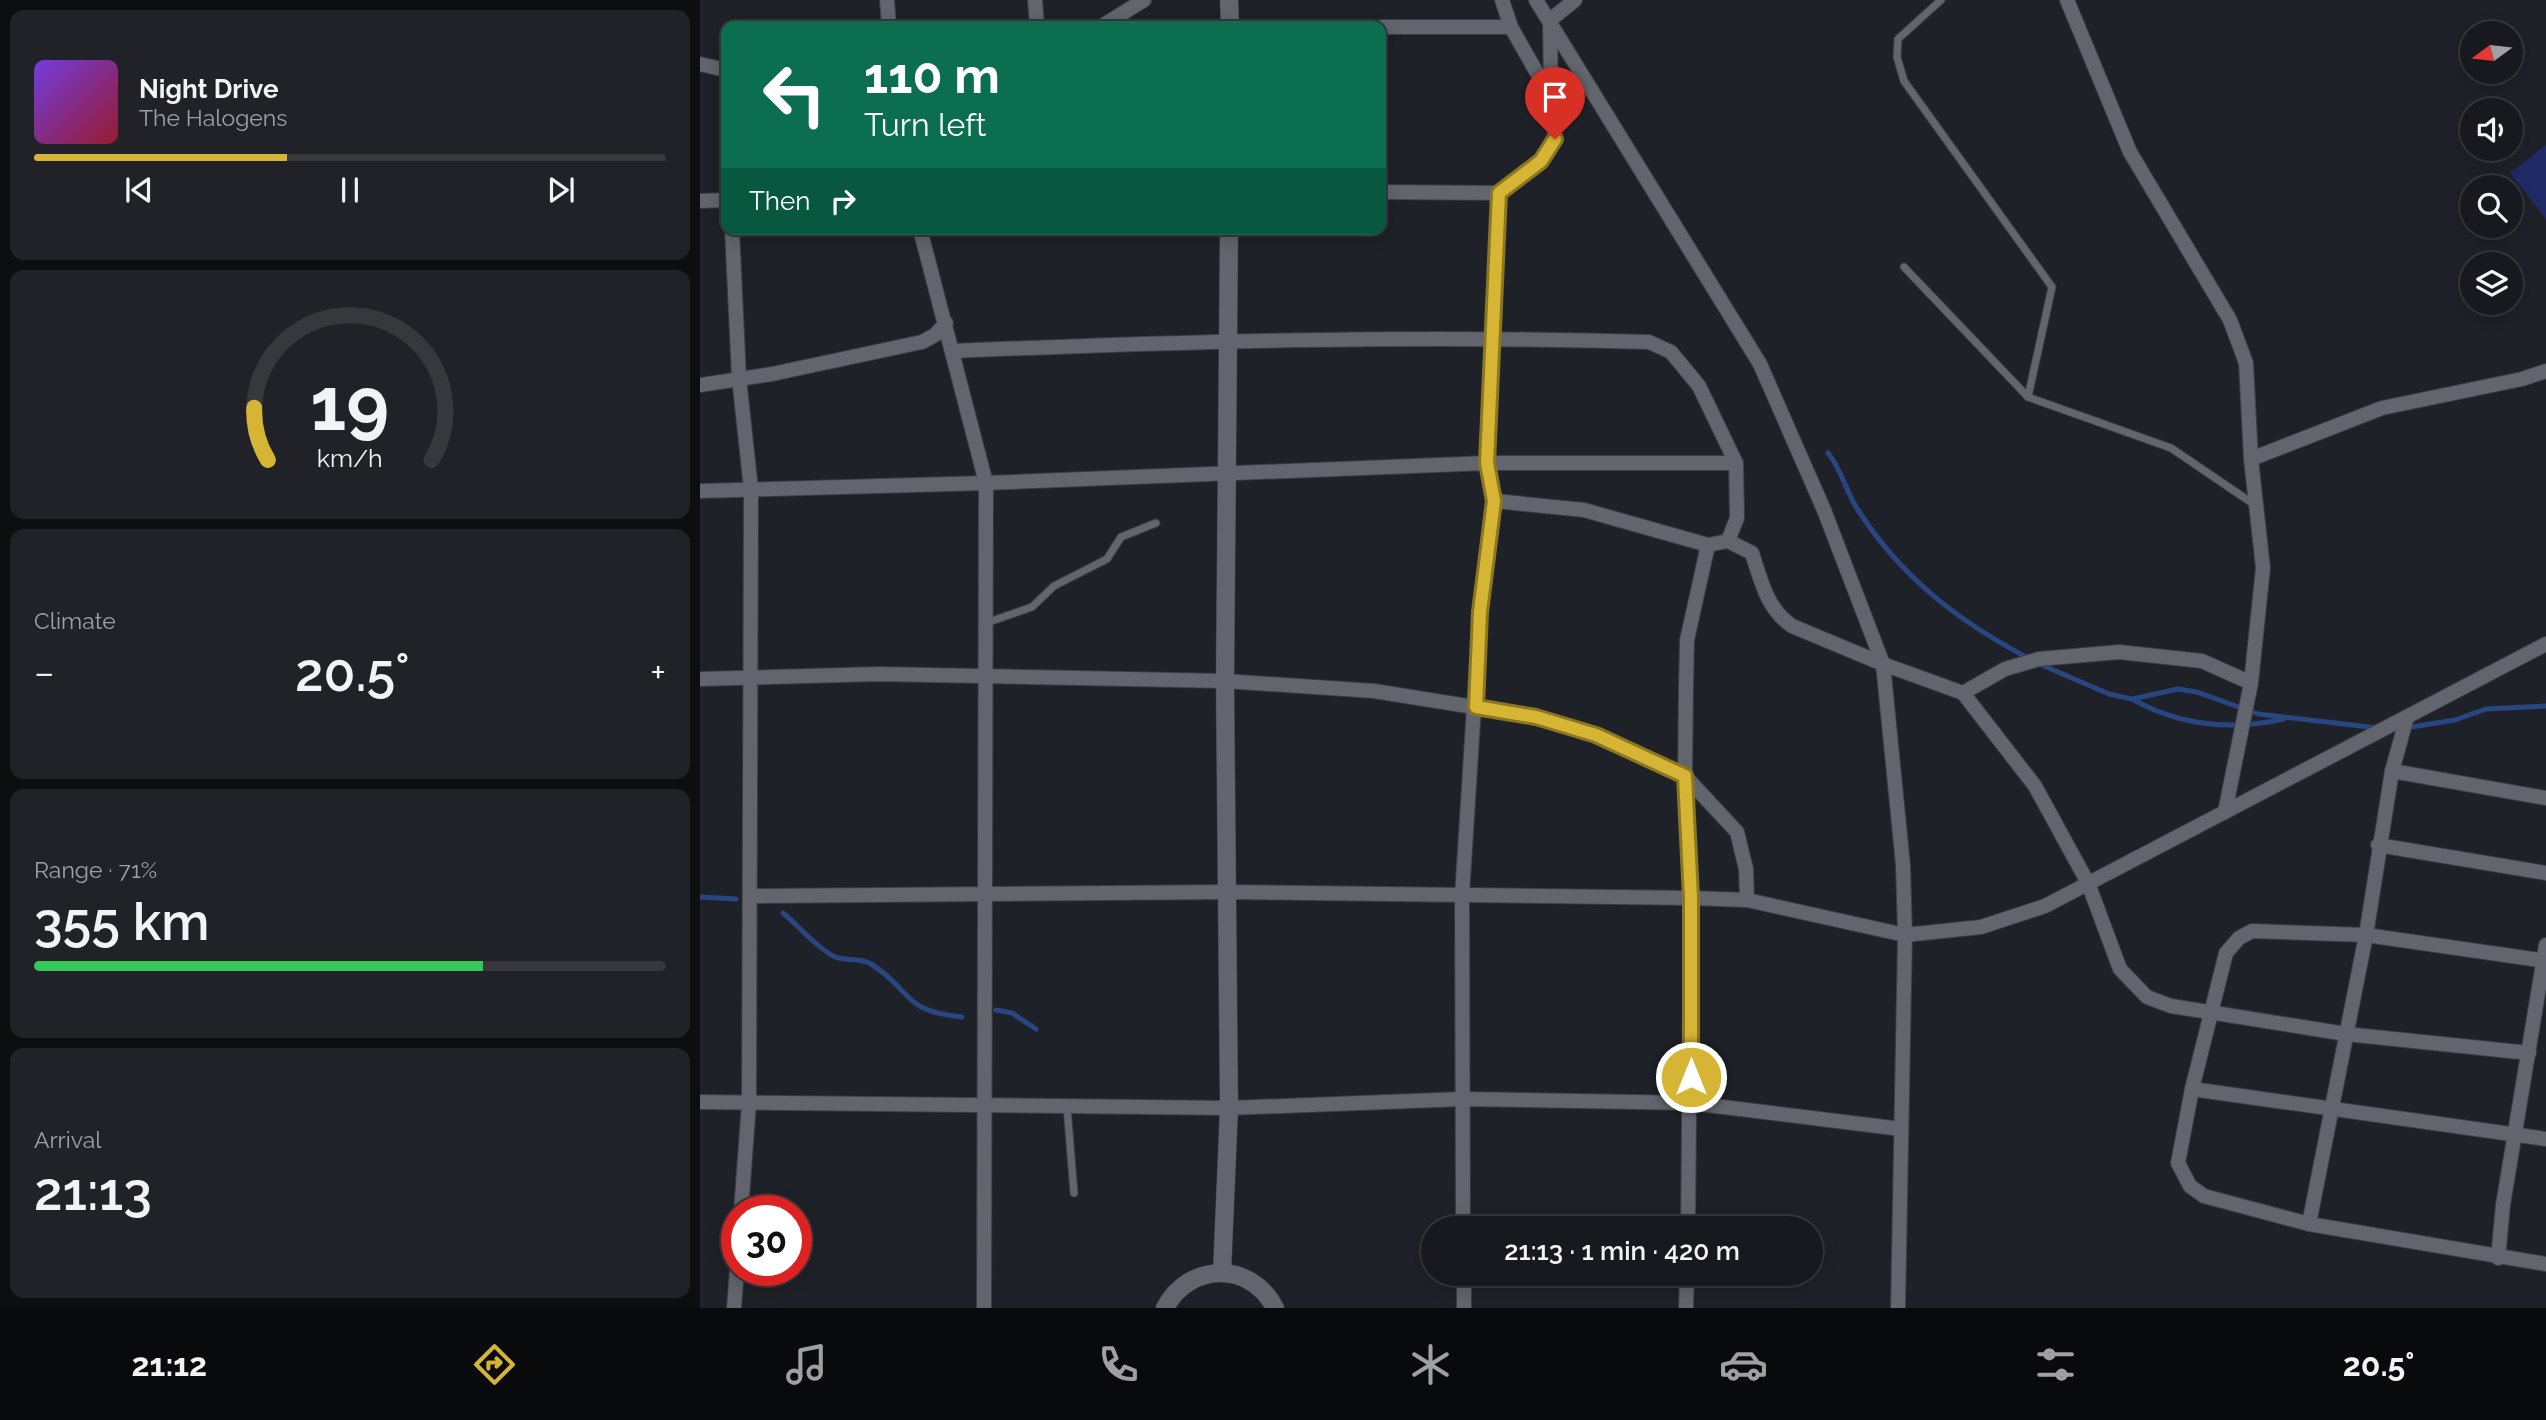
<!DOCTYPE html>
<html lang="en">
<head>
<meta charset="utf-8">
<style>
  :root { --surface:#17191e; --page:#202227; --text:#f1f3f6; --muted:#9ea0a4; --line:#36383c; --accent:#d6b534 }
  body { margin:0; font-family:Raleway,sans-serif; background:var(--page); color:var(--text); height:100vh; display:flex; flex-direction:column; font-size:26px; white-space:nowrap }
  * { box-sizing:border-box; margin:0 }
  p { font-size:23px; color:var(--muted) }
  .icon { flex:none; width:38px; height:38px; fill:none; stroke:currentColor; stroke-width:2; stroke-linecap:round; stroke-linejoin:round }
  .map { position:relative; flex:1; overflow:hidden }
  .details { display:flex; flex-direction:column; gap:10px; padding:10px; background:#0d0e10; width:700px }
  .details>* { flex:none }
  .guide { position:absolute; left:21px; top:21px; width:665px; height:214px; border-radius:14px; box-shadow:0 4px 18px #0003,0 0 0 2px var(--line); background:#0b6e4f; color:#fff; overflow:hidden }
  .needle { width:46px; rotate:255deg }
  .controls { position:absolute; left:1760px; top:21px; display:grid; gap:14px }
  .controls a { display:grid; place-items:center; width:63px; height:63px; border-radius:50%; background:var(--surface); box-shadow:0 4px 18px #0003,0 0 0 2px var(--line); font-size:35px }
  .speed { position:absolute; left:21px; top:1195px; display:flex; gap:14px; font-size:35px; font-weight:700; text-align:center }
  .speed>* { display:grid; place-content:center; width:91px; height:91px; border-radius:50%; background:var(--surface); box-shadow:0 4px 18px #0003,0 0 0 2px var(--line); line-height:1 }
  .speed .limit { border:10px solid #d22; background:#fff; color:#111 }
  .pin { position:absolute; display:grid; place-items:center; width:60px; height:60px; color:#fff; margin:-72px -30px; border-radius:50% 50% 50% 0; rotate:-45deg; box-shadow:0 0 7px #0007 }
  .pin .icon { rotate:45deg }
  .me { position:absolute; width:77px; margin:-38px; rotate:0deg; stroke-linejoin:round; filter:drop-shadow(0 0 5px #0008) }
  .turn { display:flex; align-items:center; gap:24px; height:147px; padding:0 28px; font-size:32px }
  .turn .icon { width:91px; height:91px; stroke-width:2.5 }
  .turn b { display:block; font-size:49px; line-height:60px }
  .then { display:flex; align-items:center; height:66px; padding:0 28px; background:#0003; gap:14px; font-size:26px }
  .big { font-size:52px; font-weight:600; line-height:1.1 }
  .details .tile { flex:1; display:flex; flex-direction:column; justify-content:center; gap:10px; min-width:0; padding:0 24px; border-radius:14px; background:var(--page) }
  .details .dial { align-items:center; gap:0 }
  .dial svg { height:182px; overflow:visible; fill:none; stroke:var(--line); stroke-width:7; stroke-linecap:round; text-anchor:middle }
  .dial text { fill:var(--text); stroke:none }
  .song { display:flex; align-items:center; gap:21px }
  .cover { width:84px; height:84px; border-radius:10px; background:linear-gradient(135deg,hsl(260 70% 55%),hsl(350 70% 35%)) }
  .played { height:7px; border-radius:4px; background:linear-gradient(90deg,var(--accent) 40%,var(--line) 40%) }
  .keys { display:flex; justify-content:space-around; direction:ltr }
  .heat { display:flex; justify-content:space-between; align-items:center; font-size:38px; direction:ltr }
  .charge { height:10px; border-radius:5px; background:linear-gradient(90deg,#34c759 71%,var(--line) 0) }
  .trip { position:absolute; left:721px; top:1216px; width:402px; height:70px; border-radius:35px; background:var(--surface); box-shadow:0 4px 18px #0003,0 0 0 2px var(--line); font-weight:600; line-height:70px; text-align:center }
  .tab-bar { display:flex; height:112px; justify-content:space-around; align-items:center; background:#090a0c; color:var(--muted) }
  .tab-bar .icon { width:49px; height:49px }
  .tab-bar .current { color:var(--accent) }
  .tab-bar b { font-size:32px; color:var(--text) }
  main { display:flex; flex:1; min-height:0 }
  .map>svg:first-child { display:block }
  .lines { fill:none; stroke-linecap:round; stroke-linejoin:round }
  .stream { stroke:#294681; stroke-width:5 }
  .building { fill:#202a66 }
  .service-casing { stroke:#3b3d42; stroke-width:9 }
  .minor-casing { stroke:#3b3d42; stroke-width:16 }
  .tertiary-casing { stroke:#3b3d42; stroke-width:19 }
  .service { stroke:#62656d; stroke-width:7 }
  .minor { stroke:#62656d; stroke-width:14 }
  .tertiary { stroke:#62656d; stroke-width:18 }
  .route-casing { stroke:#8b7622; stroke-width:18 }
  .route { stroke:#d6b534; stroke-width:12 }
</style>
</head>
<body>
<main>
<section class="details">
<div class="tile">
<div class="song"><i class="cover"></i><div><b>Night Drive</b><p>The Halogens</p></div></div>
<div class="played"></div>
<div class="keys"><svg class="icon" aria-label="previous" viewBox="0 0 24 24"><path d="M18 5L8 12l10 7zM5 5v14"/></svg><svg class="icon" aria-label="pause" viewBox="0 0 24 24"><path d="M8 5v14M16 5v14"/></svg><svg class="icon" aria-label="next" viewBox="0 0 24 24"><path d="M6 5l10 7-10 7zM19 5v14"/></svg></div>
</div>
<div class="tile dial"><svg viewBox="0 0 100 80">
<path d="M14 69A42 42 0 1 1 86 69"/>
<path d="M14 69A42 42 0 0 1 8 46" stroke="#d6b534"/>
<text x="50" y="56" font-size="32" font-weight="700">19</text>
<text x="50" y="72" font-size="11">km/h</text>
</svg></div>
<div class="tile"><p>Climate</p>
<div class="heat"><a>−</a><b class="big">20.5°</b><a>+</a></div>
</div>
<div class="tile"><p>Range · 71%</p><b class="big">355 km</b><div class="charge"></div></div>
<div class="tile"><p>Arrival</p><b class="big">21:13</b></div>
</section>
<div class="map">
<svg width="1846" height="1308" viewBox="0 0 1846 1308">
  <rect width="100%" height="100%" fill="#1f2128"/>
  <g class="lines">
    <g class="stream">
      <path d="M1128,453C1142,470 1146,492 1158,510C1202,578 1258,621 1328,658"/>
      <path d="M1337,663L1409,694L1432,699L1478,689L1497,692L1558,714L1678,728"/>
      <path d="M1432,699C1480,726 1530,731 1584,719"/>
      <path d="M1705,728L1755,720L1786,709L1846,706"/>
      <path d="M0,897L36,899"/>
      <path d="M83,913C99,926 115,946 133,956C144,962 159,957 171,964C213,990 200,1011 262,1017"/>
      <path d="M296,1010L312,1013L336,1029"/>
    </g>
  </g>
  <path class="building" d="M1846,145V219L1810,173Z"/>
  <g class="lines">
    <g class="service-casing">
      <g id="service">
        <path d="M1241,0L1198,39L1197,57L1204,81L1352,287L1328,397"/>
        <path d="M1204,267L1328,397L1471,448L1555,505"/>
        <path d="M286,623L332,607L354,586L407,559L421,537L456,523"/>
        <path d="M367,1107L374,1193"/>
      </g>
    </g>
    <g class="minor-casing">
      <g id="minor">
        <path d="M187,0L189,26"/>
        <path d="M335,0L337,26"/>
        <path d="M802,0L811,27L850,96"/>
        <path d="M836,0L1060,364L1124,510L1183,664L1203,865L1205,935L1198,1308"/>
        <path d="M1367,0L1430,152L1530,320L1546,363L1551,459L1563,568L1551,683L1525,812"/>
        <path d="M402,26L444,0"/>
        <path d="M681,27H811"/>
        <path d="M0,64L26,70"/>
        <path d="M681,192L799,193L841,161L855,139L851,98L850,20L875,0"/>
        <path d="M0,201L26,200"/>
        <path d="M32,229L39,378L51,489L49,1103L41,1211"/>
        <path d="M220,229L286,483L284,1308"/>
        <path d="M253,351C485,341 717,335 949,342L971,352L999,386L1036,463L1037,518L1028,541L1008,545"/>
        <path d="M0,385L72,374L222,342L235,335L246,323"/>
        <path d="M1551,459L1682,408L1822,379L1846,371"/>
        <path d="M0,491L286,483L787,463H1036"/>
        <path d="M795,501L884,510L1008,545L987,640L986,687L985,776L991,898L988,1228"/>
        <path d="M1028,541L1052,553C1061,581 1067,609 1092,626L1183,664L1263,693L1335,786L1388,883L1420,969L1447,997L1471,1006L1646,1034L1829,1053"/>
        <path d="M0,679L179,674L525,681L674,691L836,717L896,735L985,776L1037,832L1046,869L1047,900"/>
        <path d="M1263,693L1305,669L1339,659L1419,652L1502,661L1551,683"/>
        <path d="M1692,771L1846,798"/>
        <path d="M1678,845L1846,873"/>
        <path d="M50,896L526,892L991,898L1047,900L1205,935L1281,927L1345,906L1846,644"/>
        <path d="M1492,1089L1526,953L1539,938L1552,931L1666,935L1846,961"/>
        <path d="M0,1102L529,1108L763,1099L991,1103L1201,1129"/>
        <path d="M1846,1139L1492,1089L1478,1163L1490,1186L1504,1196L1609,1224L1846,1264"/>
        <path d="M1609,1224L1666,935L1692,771L1707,717"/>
        <path d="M763,1228L762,896L780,612L795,501L787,463L799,193"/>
        <path d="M1798,1258L1803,1205L1846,945"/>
        <path d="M764,1274V1308"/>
        <path d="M34,1308L37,1269"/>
        <path d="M986,1308L987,1274"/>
      </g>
    </g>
    <g class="tertiary-casing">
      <g id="tertiary">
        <path d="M529,0L530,26"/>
        <path d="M522,1273L529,1108L525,681L529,229"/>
        <path d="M465,1308C489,1262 551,1261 575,1308"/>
      </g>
    </g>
    <use href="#service" class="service"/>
    <use href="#minor" class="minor"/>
    <use href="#tertiary" class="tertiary"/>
  </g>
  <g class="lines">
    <g class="route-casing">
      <path id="route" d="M855,139L841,161L799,193L787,463L794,501L780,612L776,707L836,717L896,735L985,776L991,898V1077"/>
    </g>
    <use href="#route" class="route"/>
  </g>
</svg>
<div class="controls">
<a><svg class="needle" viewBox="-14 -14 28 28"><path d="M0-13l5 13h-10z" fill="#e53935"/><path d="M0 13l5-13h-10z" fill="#9ea0a4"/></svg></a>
<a><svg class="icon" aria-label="sound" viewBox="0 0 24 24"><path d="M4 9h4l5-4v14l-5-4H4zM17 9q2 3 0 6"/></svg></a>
<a><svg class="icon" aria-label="search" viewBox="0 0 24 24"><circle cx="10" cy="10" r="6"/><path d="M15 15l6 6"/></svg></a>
<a><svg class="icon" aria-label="layers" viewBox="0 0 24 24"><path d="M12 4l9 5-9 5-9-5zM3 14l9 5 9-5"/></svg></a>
</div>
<div class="speed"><div class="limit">30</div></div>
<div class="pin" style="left:855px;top:139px;background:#d93025"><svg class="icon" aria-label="arrive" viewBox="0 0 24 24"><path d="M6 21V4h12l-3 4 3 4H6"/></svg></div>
<svg class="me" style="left:991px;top:1077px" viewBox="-20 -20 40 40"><circle r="17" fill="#d6b534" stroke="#fff" stroke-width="3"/><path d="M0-11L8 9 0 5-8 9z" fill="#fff"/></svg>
<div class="trip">21:13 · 1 min · 420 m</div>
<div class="guide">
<div class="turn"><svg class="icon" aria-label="left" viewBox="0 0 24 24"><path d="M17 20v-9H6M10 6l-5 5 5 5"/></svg><div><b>110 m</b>Turn left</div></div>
<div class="then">Then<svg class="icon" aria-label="right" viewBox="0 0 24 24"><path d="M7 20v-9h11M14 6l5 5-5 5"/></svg></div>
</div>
</div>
</main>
<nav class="tab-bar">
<b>21:12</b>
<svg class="icon current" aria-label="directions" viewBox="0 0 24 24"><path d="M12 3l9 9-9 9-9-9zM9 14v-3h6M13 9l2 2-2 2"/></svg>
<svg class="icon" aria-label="music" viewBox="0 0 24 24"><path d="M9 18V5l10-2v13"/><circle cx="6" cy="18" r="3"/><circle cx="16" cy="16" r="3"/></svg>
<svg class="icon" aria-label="phone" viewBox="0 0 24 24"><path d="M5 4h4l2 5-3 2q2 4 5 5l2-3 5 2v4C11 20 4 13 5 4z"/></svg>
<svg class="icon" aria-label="climate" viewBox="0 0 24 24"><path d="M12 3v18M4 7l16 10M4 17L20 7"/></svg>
<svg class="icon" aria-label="car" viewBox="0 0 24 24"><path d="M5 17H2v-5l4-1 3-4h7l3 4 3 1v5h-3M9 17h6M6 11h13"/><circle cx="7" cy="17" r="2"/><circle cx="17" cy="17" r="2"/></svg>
<svg class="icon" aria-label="filters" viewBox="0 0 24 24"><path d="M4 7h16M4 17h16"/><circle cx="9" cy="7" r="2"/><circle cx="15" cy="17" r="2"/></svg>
<b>20.5°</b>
</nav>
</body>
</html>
